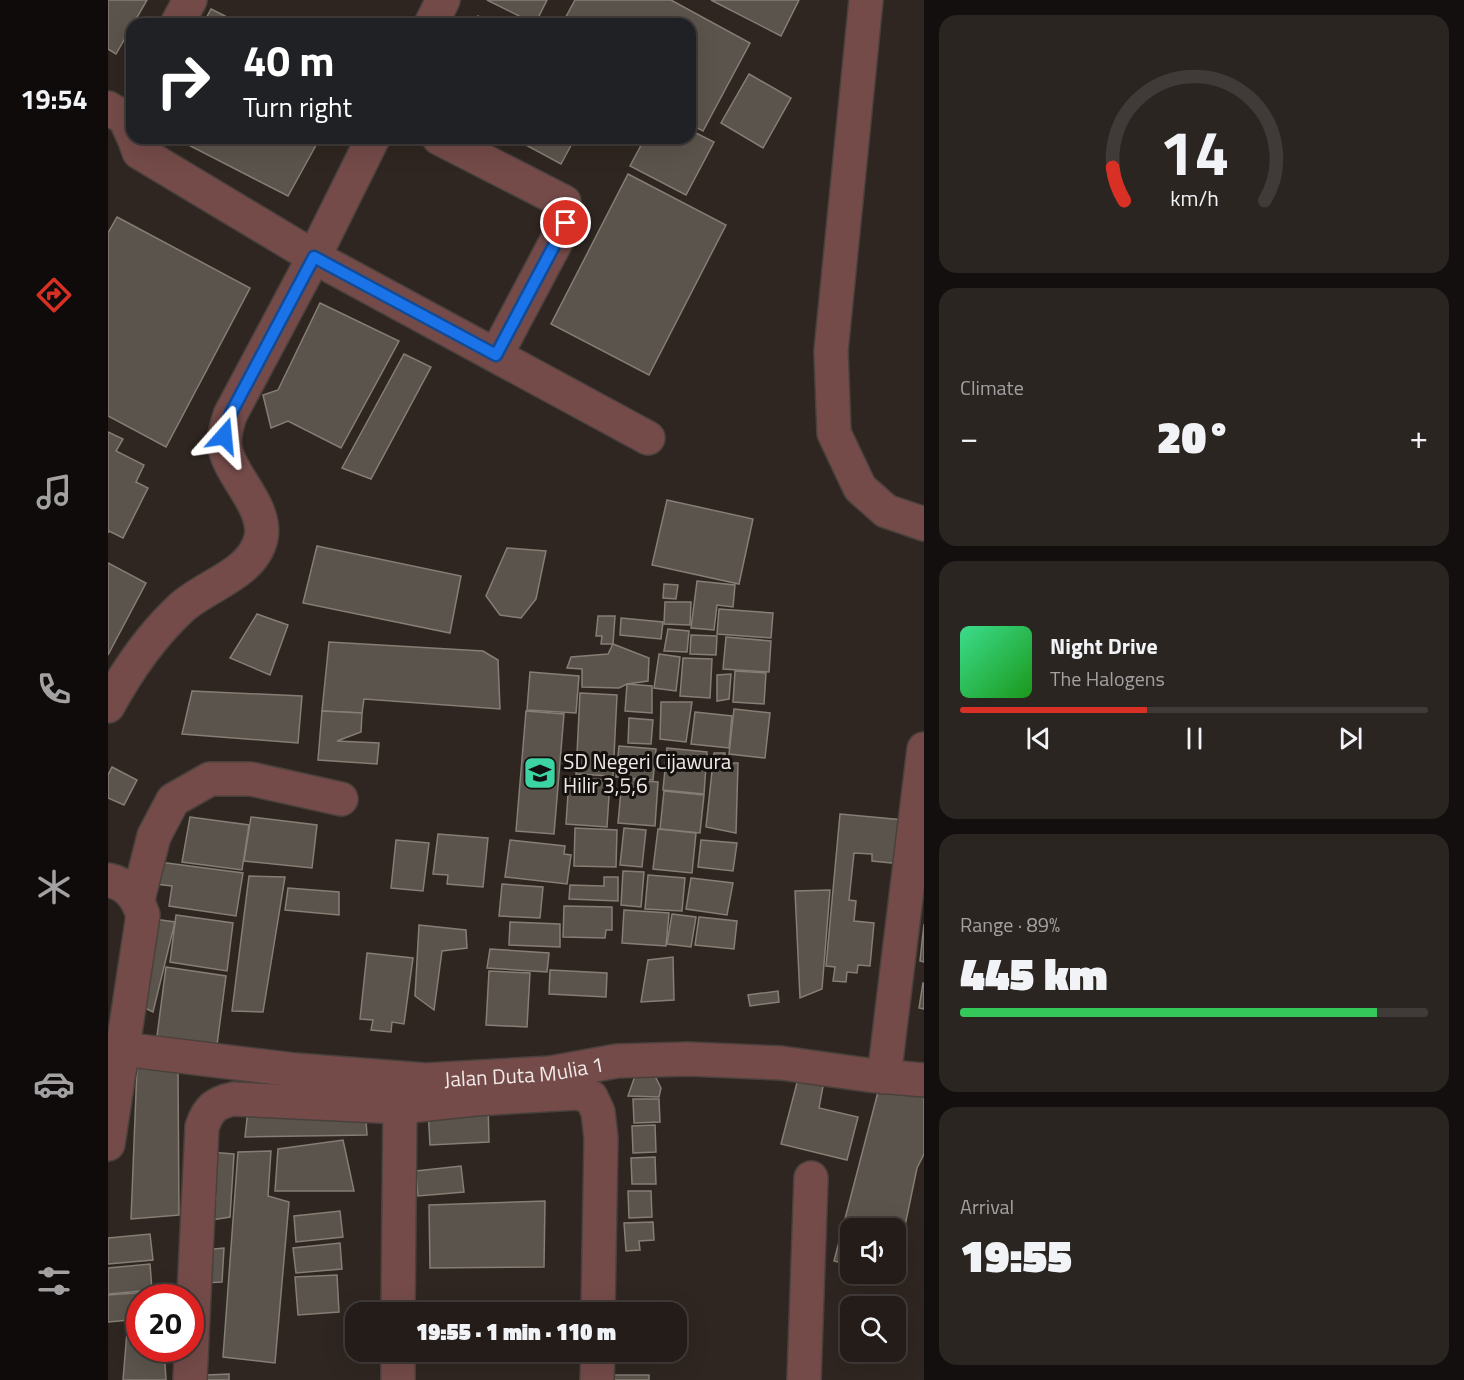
<!DOCTYPE html>
<html lang="en">
<head>
<meta charset="utf-8">
<style>
  :root { --surface:#231c19; --page:#2b2522; --text:#f1f3f6; --muted:#a3a1a2; --line:#403a38; --accent:#d93025 }
  body { margin:0; font-family:"Titillium Web",sans-serif; background:var(--page); color:var(--text); height:100vh; display:flex; flex-direction:column; font-size:22px; white-space:nowrap }
  * { box-sizing:border-box; margin:0 }
  p { font-size:20px; color:var(--muted) }
  .icon { flex:none; width:33px; height:33px; fill:none; stroke:currentColor; stroke-width:2; stroke-linecap:round; stroke-linejoin:round }
  .map { position:relative; flex:1; overflow:hidden }
  .details { display:flex; flex-direction:column; gap:15px; padding:15px; background:#130f0e; width:540px }
  .details>* { flex:none }
  .banner { position:absolute; left:18px; top:18px; width:570px; height:126px; border-radius:18px; box-shadow:0 6px 24px #0002,0 0 0 2px var(--line); background:#202124; color:#fff; overflow:hidden }
  .tools { position:absolute; left:732px; top:1218px; display:grid; gap:12px }
  .tools a { display:grid; place-items:center; width:66px; height:66px; border-radius:12px; background:var(--surface); box-shadow:0 6px 24px #0002,0 0 0 2px var(--line); font-size:30px }
  .speed { position:absolute; left:18px; top:1284px; display:flex; gap:12px; font-size:30px; font-weight:700; text-align:center }
  .speed>* { display:grid; place-content:center; width:78px; height:78px; border-radius:50%; background:var(--surface); box-shadow:0 6px 24px #0002,0 0 0 2px var(--line); line-height:1 }
  .speed .limit { border:9px solid #d22; background:#fff; color:#111 }
  .pin { position:absolute; display:grid; place-items:center; width:51px; height:51px; color:#fff; margin:-26px; border:3px solid #fff; border-radius:50%; box-shadow:0 2px 6px #0007 }
  .me { position:absolute; width:66px; margin:-33px; rotate:18deg; stroke-linejoin:round; filter:drop-shadow(0 0 4px #0008) }
  .turn { display:flex; align-items:center; gap:21px; height:126px; padding:0 18px; font-size:27px }
  .turn .icon { width:78px; height:78px; stroke-width:2.5 }
  .turn b { display:block; font-size:42px; line-height:51px }
  .big { font-size:45px; font-weight:800; line-height:1.1 }
  .details .card { flex:1; display:flex; flex-direction:column; justify-content:center; gap:9px; min-width:0; padding:0 21px; border-radius:18px; background:var(--page) }
  .details .dial { align-items:center; gap:0 }
  .dial svg { height:156px; overflow:visible; fill:none; stroke:var(--line); stroke-width:7; stroke-linecap:round; text-anchor:middle }
  .dial text { fill:var(--text); stroke:none }
  .song { display:flex; align-items:center; gap:18px }
  .cover { width:72px; height:72px; border-radius:9px; background:linear-gradient(135deg,hsl(150 70% 55%),hsl(120 70% 35%)) }
  .played { height:6px; border-radius:3px; background:linear-gradient(90deg,var(--accent) 40%,var(--line) 40%) }
  .keys { display:flex; justify-content:space-around; direction:ltr }
  .heat { display:flex; justify-content:space-between; align-items:center; font-size:33px; direction:ltr }
  .charge { height:9px; border-radius:4px; background:linear-gradient(90deg,#34c759 89%,var(--line) 0) }
  .trip { position:absolute; left:237px; top:1302px; width:342px; height:60px; border-radius:18px; background:var(--surface); box-shadow:0 6px 24px #0002,0 0 0 2px var(--line); font-weight:800; line-height:60px; text-align:center }
  main { display:flex; flex:1; min-height:0 }
  .tab-bar { display:flex; flex-direction:column; width:108px; justify-content:space-around; align-items:center; background:#0e0b0a; color:var(--muted) }
  .tab-bar .icon { width:42px; height:42px }
  .tab-bar .active { color:var(--accent) }
  .tab-bar b { font-size:27px; color:var(--text) }
  .map>svg:first-child { display:block }
  .building { fill:#5b544c; stroke:#857e75; stroke-width:1.5 }
  .lines { fill:none; stroke-linecap:round; stroke-linejoin:round }
  .minor-casing { stroke:#4a413d; stroke-width:36 }
  .minor { stroke:#744b49; stroke-width:33 }
  .route-casing { stroke:#114b97; stroke-width:15 }
  .route { stroke:#1a73e8; stroke-width:10 }
  .labels { text-anchor:middle; dominant-baseline:central; stroke-width:6; stroke-linejoin:round; paint-order:stroke }
  .poi-label { font-size:21px; fill:#f0e9e7; stroke:#14100e; text-anchor:start }
  .street-label { font-size:21px; fill:#f0e9e7; stroke:#14100e }
</style>
</head>
<body>
<main>
<nav class="tab-bar">
<b>19:54</b>
<svg class="icon active" aria-label="directions" viewBox="0 0 24 24"><path d="M12 3l9 9-9 9-9-9zM9 14v-3h6M13 9l2 2-2 2"/></svg>
<svg class="icon" aria-label="music" viewBox="0 0 24 24"><path d="M9 18V5l10-2v13"/><circle cx="6" cy="18" r="3"/><circle cx="16" cy="16" r="3"/></svg>
<svg class="icon" aria-label="phone" viewBox="0 0 24 24"><path d="M5 4h4l2 5-3 2q2 4 5 5l2-3 5 2v4C11 20 4 13 5 4z"/></svg>
<svg class="icon" aria-label="climate" viewBox="0 0 24 24"><path d="M12 3v18M4 7l16 10M4 17L20 7"/></svg>
<svg class="icon" aria-label="car" viewBox="0 0 24 24"><path d="M5 17H2v-5l4-1 3-4h7l3 4 3 1v5h-3M9 17h6M6 11h13"/><circle cx="7" cy="17" r="2"/><circle cx="17" cy="17" r="2"/></svg>
<svg class="icon" aria-label="filters" viewBox="0 0 24 24"><path d="M4 7h16M4 17h16"/><circle cx="9" cy="7" r="2"/><circle cx="15" cy="17" r="2"/></svg>
</nav>
<div class="map">
<svg width="816" height="1380" viewBox="0 0 816 1380">
  <rect width="100%" height="100%" fill="#2f2621"/>
  <g class="building">
    <path d="M0,0H39L8,54L0,49Z"/>
    <path d="M379,0H439L427,24Z"/>
    <path d="M467,0H563L642,43L595,131L582,124V24H454Z"/>
    <path d="M603,0H691L673,36Z"/>
    <path d="M103,9L133,24H95Z"/>
    <path d="M370,16L384,24H366Z"/>
    <path d="M641,74L683,98L655,148L613,123Z"/>
    <path d="M582,130L606,142L578,195L522,166L537,138H582Z"/>
    <path d="M67,138H212L180,196Z"/>
    <path d="M405,138H467L453,164Z"/>
    <path d="M520,174L618,225L541,375L443,324Z"/>
    <path d="M9,217L142,288L58,447L0,416V233Z"/>
    <path d="M212,303L291,341L233,448L180,421L163,428L155,395L170,390Z"/>
    <path d="M296,354L323,367L263,479L234,468Z"/>
    <path d="M0,432L15,439L8,451L36,465L28,482L40,488L15,538L1,531L0,533Z"/>
    <path d="M559,500L645,519L631,584L544,565Z"/>
    <path d="M209,546L353,576L342,633L195,603Z"/>
    <path d="M399,548L438,551L428,599L413,618L392,615L378,596Z"/>
    <path d="M0,563L38,583L0,655Z"/>
    <path d="M589,581L627,585L625,607L609,605L606,630L583,628Z"/>
    <path d="M556,584L570,585L568,599L555,598Z"/>
    <path d="M557,602H583L582,625L556,624Z"/>
    <path d="M611,609L665,613L663,638L609,634Z"/>
    <path d="M149,614L180,625L162,675L122,658Z"/>
    <path d="M490,616H507L505,644H493L494,636H488Z"/>
    <path d="M513,618L555,622L553,639L512,635Z"/>
    <path d="M560,629L581,631L579,652L556,651Z"/>
    <path d="M583,635L609,636L608,655L582,654Z"/>
    <path d="M618,637L663,641L661,672L615,669Z"/>
    <path d="M221,642L375,651L390,660L392,709L256,699L254,713L214,711Z"/>
    <path d="M505,644L541,658L540,681L519,684L511,688L474,687V669L459,668L463,657L500,654Z"/>
    <path d="M551,654L572,657L568,691L546,688Z"/>
    <path d="M575,658L604,659L602,698L572,696Z"/>
    <path d="M627,671L658,673L656,704L625,702Z"/>
    <path d="M422,672L471,676L468,713L419,710Z"/>
    <path d="M623,674L621,699L609,701V675Z"/>
    <path d="M519,684L544,686V713L517,711Z"/>
    <path d="M84,691L194,696L190,743L74,734Z"/>
    <path d="M472,693L509,695L505,776L468,774Z"/>
    <path d="M553,702H584L578,742L552,739Z"/>
    <path d="M626,709L662,713L657,758L621,754Z"/>
    <path d="M214,711L254,713L253,732L229,741L271,743L269,764L210,760Z"/>
    <path d="M418,711L456,714L446,834L408,831Z"/>
    <path d="M587,712L624,716L621,748L583,744Z"/>
    <path d="M521,718L545,720L543,744L520,743Z"/>
    <path d="M511,746L548,749L545,780L508,777Z"/>
    <path d="M559,748L599,752L596,794L555,790Z"/>
    <path d="M606,753H617V763H630L628,833L598,827Z"/>
    <path d="M4,767L29,780L16,805L0,798V775Z"/>
    <path d="M461,778L502,780L499,827L458,824Z"/>
    <path d="M514,779L550,782L547,826L510,823Z"/>
    <path d="M556,791L596,795L592,833L552,829Z"/>
    <path d="M732,814L796,820L793,864L764,861V854L746,853L741,900L748,901L746,921L766,923L762,966L750,965L749,973L739,972L738,982L725,981L727,967L718,966Z"/>
    <path d="M82,817L141,825L134,870L74,862Z"/>
    <path d="M143,817L209,825L204,868L136,861Z"/>
    <path d="M467,828L509,830L508,867L466,866Z"/>
    <path d="M516,828L538,830L534,867L512,865Z"/>
    <path d="M550,829L588,833L584,873L545,869Z"/>
    <path d="M330,834L380,838L375,887L339,884L340,875L325,874Z"/>
    <path d="M288,840L321,843L315,891L283,888Z"/>
    <path d="M402,840L457,846L456,854L463,855L459,884L397,877Z"/>
    <path d="M593,840L629,843L625,871L590,867Z"/>
    <path d="M51,862L135,873L128,916L61,906L64,886L47,884Z"/>
    <path d="M515,871L536,872L533,907L513,905Z"/>
    <path d="M540,875L577,878L574,911L537,909Z"/>
    <path d="M141,876L177,877L155,1012L124,1011Z"/>
    <path d="M496,877H510V901L461,899L462,885L496,886Z"/>
    <path d="M583,878L625,883L619,915L578,909Z"/>
    <path d="M394,884L435,887L432,918L391,916Z"/>
    <path d="M180,888L231,892V915L177,910Z"/>
    <path d="M722,890L714,989L692,998L687,891Z"/>
    <path d="M456,906L504,907V930H498L497,938L455,937Z"/>
    <path d="M516,910L561,913L558,946L514,943Z"/>
    <path d="M564,914L588,917L583,947L559,944Z"/>
    <path d="M68,915L125,923L119,971L62,962Z"/>
    <path d="M591,917L629,921L626,949L587,945Z"/>
    <path d="M46,919L67,922L45,1012L26,1003Z"/>
    <path d="M402,922L452,924V947L401,945Z"/>
    <path d="M816,924V962L812,961Z"/>
    <path d="M311,925L358,930L359,948L334,951L326,1010L307,996Z"/>
    <path d="M382,949L441,953L439,972L379,968Z"/>
    <path d="M259,953L305,958L296,1024L284,1022L283,1032L263,1030L265,1020L252,1019Z"/>
    <path d="M565,957L566,1000L533,1002L540,960Z"/>
    <path d="M58,967L118,976L109,1045L49,1036Z"/>
    <path d="M442,970L499,973L498,997L441,994Z"/>
    <path d="M381,971L422,973L419,1027L378,1025Z"/>
    <path d="M815,983H816V1009L811,1008Z"/>
    <path d="M670,991L671,1002L642,1006L640,995Z"/>
    <path d="M29,1067L70,1070L71,1215L23,1219Z"/>
    <path d="M545,1072L553,1088L551,1097L520,1096L528,1073Z"/>
    <path d="M717,1075L711,1108L750,1117L739,1160L673,1144L690,1079Z"/>
    <path d="M816,1083V1154L809,1168L788,1269V1228H742V1265L726,1261L770,1092Z"/>
    <path d="M525,1099H551L552,1122L526,1123Z"/>
    <path d="M380,1101L381,1142L322,1145L320,1110Z"/>
    <path d="M257,1106L259,1135L137,1137L140,1110Z"/>
    <path d="M547,1125L548,1152L525,1153L524,1126Z"/>
    <path d="M235,1140L246,1191H167L170,1149Z"/>
    <path d="M163,1151L160,1196L181,1202L167,1363L115,1357L130,1152Z"/>
    <path d="M101,1152L126,1154L122,1217L104,1220L94,1202L108,1200L107,1174Z"/>
    <path d="M547,1157L548,1184H524L523,1158Z"/>
    <path d="M353,1166L356,1192L310,1196L308,1171Z"/>
    <path d="M520,1191H543L544,1217L521,1218Z"/>
    <path d="M437,1201L436,1267L322,1268L321,1205Z"/>
    <path d="M232,1211L235,1237L188,1242L186,1216Z"/>
    <path d="M545,1222L546,1240L531,1241L532,1250L518,1251L516,1223Z"/>
    <path d="M42,1234L45,1260L0,1264V1238Z"/>
    <path d="M232,1243L234,1269L188,1273L185,1248Z"/>
    <path d="M116,1248L114,1282L94,1283L106,1249Z"/>
    <path d="M42,1264L44,1290L0,1294V1268Z"/>
    <path d="M229,1275L231,1312L190,1315L187,1277Z"/>
    <path d="M41,1292V1298H32V1319L0,1322V1295Z"/>
    <path d="M20,1320L32,1322V1348H56L58,1380H15Z"/>
    <path d="M121,1374V1380H98V1375Z"/>
    <rect x="505" y="1375" width="36" height="5"/>
  </g>
  <g class="lines">
    <g class="minor-casing">
      <g id="minor">
        <path d="M758,0L723,351L726,433L752,488L778,511L816,524"/>
        <path d="M69,24L82,0"/>
        <path d="M323,24L335,0"/>
        <path d="M0,108L17,118L24,134"/>
        <path d="M26,138L31,152L206,257L540,438"/>
        <path d="M331,138L456,202L458,223L388,355"/>
        <path d="M0,706C20,669 42,637 73,608C98,585 145,574 153,538C159,509 127,480 119,455C114,442 118,428 122,415L206,257L265,138"/>
        <path d="M0,880C20,884 29,897 35,915L0,1144"/>
        <path d="M30,899L46,836L65,800L102,779H143L233,799"/>
        <path id="s1" d="M14,1049L187,1070L318,1080L442,1073L509,1061L580,1059L673,1063L760,1075L816,1080"/>
        <path d="M776,1077L816,749"/>
        <path d="M290,1312L292,1107"/>
        <path d="M82,1379L94,1127C100,1109 107,1103 125,1099L292,1107L367,1099L469,1093L483,1097L490,1112L493,1138L490,1312"/>
        <path d="M290,1380V1352"/>
        <path d="M489,1380L490,1352"/>
        <path d="M696,1380L703,1178"/>
      </g>
    </g>
    <use href="#minor" class="minor"/>
  </g>
  <g class="lines">
    <g class="route-casing">
      <path id="route" d="M116,436L122,415L206,257L388,355L458,223"/>
    </g>
    <use href="#route" class="route"/>
  </g>
  <defs>
    <g id="school-square" transform="scale(1.725)"><rect x="-9" y="-9" width="18" height="18" rx="4" fill="#3dd4a3" stroke="#14100e"/><path d="M0-5L7-2L0 1L-7-2ZM-4 1L0 2.5L4 1V4Q0 6-4 4Z" fill="#111"/></g>
  </defs>
  <g fill-rule="evenodd">
    <use href="#school-square" x="432" y="773"/>
  </g>
  <g class="labels">
    <g class="poi-label">
      <text x="455" y="761">SD Negeri Cijawura<tspan x="455" dy="24">Hilir 3,5,6</tspan></text>
    </g>
    <g class="street-label">
      <text stroke="none"><textPath href="#s1" startOffset="404">Jalan Duta Mulia 1</textPath></text>
    </g>
  </g>
</svg>
<div class="tools">
<a><svg class="icon" aria-label="sound" viewBox="0 0 24 24"><path d="M4 9h4l5-4v14l-5-4H4zM17 9q2 3 0 6"/></svg></a>
<a><svg class="icon" aria-label="search" viewBox="0 0 24 24"><circle cx="10" cy="10" r="6"/><path d="M15 15l6 6"/></svg></a>
</div>
<div class="speed"><div class="limit">20</div></div>
<div class="pin" style="left:458px;top:223px;background:#d93025"><svg class="icon" aria-label="arrive" viewBox="0 0 24 24"><path d="M6 21V4h12l-3 4 3 4H6"/></svg></div>
<svg class="me" style="left:116px;top:436px" viewBox="-20 -20 40 40"><path d="M0-17L14 15 0 8-14 15z" fill="#1a73e8" stroke="#fff" stroke-width="4"/></svg>
<div class="trip">19:55 · 1 min · 110 m</div>
<div class="banner">
<div class="turn"><svg class="icon" aria-label="right" viewBox="0 0 24 24"><path d="M7 20v-9h11M14 6l5 5-5 5"/></svg><div><b>40 m</b>Turn right</div></div>
</div>
</div>
<section class="details">
<div class="card dial"><svg viewBox="0 0 100 80">
<path d="M14 69A42 42 0 1 1 86 69"/>
<path d="M14 69A42 42 0 0 1 8 52" stroke="#d93025"/>
<text x="50" y="56" font-size="32" font-weight="700">14</text>
<text x="50" y="72" font-size="11">km/h</text>
</svg></div>
<div class="card"><p>Climate</p>
<div class="heat"><a>−</a><b class="big">20°</b><a>+</a></div>
</div>
<div class="card">
<div class="song"><i class="cover"></i><div><b>Night Drive</b><p>The Halogens</p></div></div>
<div class="played"></div>
<div class="keys"><svg class="icon" aria-label="previous" viewBox="0 0 24 24"><path d="M18 5L8 12l10 7zM5 5v14"/></svg><svg class="icon" aria-label="pause" viewBox="0 0 24 24"><path d="M8 5v14M16 5v14"/></svg><svg class="icon" aria-label="next" viewBox="0 0 24 24"><path d="M6 5l10 7-10 7zM19 5v14"/></svg></div>
</div>
<div class="card"><p>Range · 89%</p><b class="big">445 km</b><div class="charge"></div></div>
<div class="card"><p>Arrival</p><b class="big">19:55</b></div>
</section>
</main>
</body>
</html>
